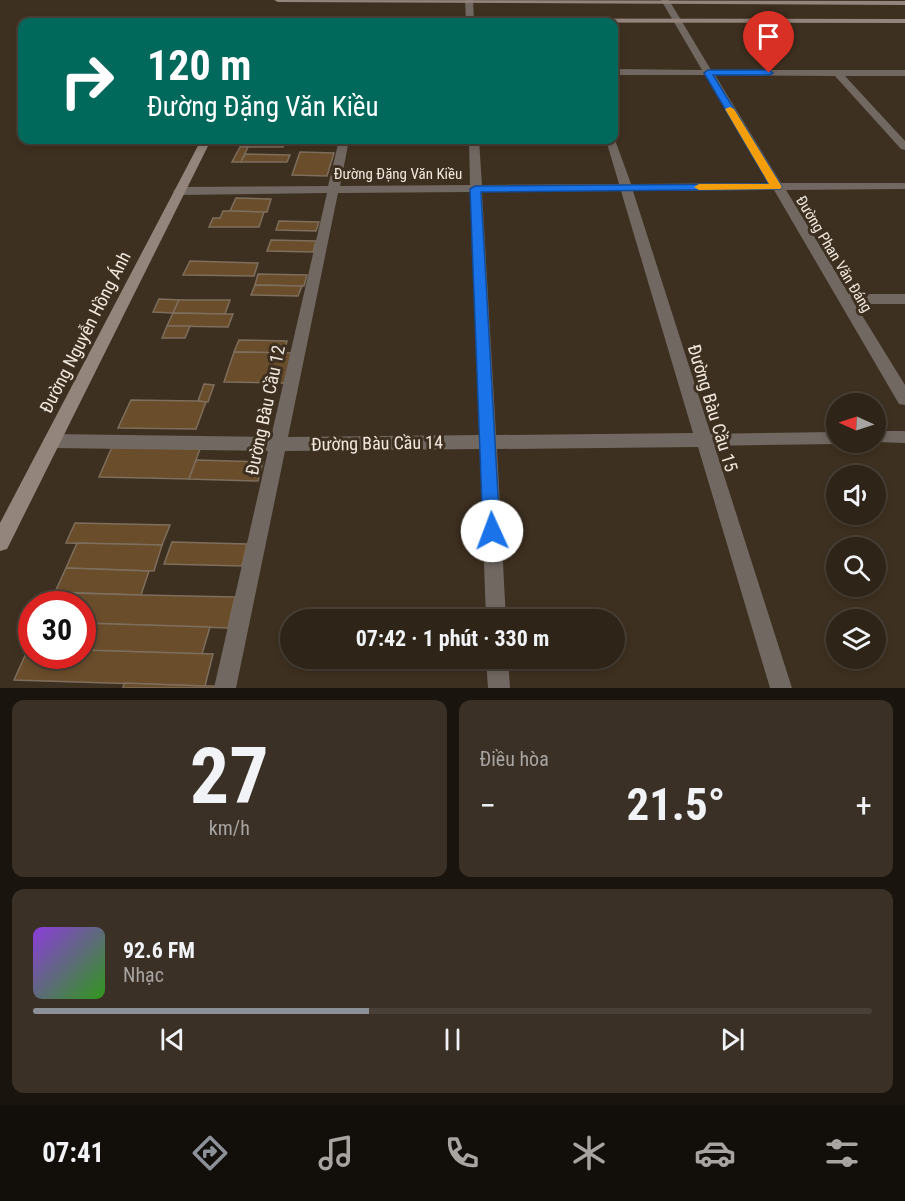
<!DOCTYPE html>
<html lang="vi">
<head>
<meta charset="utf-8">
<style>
  :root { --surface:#2e2418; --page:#3a3025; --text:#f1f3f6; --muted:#a7a4a2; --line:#494137; --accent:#8c9099 }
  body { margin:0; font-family:"Roboto Condensed",sans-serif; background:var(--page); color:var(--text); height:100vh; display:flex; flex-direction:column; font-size:22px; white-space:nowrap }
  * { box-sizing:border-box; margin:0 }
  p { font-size:20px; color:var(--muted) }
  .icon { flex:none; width:33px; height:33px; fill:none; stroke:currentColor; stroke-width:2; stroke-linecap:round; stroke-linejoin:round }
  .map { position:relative; height:688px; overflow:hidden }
  .sheet { display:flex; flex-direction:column; gap:12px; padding:12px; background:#19140d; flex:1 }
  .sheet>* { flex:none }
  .top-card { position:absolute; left:18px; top:18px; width:600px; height:126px; border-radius:12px; box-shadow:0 3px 9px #0003,0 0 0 2px var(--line); background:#00695c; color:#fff; overflow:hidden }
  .needle { width:39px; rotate:273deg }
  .buttons { position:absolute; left:826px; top:393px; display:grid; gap:12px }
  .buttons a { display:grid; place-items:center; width:60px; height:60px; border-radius:50%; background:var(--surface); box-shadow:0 3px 9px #0003,0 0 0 2px var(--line); font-size:30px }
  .speed { position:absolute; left:18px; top:591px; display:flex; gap:12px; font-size:30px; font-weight:700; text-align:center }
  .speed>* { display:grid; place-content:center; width:78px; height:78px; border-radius:50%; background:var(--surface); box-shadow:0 3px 9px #0003,0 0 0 2px var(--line); line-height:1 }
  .speed .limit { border:9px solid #d22; background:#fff; color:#111 }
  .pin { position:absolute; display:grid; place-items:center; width:51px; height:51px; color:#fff; margin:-62px -26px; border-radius:50% 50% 50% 0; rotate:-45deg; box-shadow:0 0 6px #0007 }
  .pin .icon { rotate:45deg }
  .me { position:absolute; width:66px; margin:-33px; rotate:358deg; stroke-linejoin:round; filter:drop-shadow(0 0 4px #0008) }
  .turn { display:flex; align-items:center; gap:21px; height:126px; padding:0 30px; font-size:27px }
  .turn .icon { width:78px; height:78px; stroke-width:2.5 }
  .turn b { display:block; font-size:42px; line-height:51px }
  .big { font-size:45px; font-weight:700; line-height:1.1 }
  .sheet .tile { flex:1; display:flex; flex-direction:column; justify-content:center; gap:9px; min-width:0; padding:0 21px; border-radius:12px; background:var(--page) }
  .sheet .dial { align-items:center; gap:0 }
  .dial b { font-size:78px; line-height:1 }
  .song { display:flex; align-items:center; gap:18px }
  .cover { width:72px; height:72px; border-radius:9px; background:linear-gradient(135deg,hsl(270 70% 55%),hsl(110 70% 35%)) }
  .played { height:6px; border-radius:3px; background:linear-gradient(90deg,var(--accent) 40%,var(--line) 40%) }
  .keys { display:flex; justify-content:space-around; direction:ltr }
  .heat { display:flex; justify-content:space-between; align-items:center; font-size:33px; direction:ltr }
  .sheet .tiles { flex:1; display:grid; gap:12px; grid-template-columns:1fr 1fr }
  .tile:last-child { grid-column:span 2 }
  .trip { position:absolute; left:280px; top:609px; width:345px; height:60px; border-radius:30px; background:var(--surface); box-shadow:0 3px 9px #0003,0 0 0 2px var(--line); font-weight:700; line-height:60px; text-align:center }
  .tabs { display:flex; height:96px; justify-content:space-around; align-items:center; background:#120e0a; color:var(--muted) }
  .tabs .icon { width:42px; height:42px }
  .tabs .current { color:var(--accent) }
  .tabs b { font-size:27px; color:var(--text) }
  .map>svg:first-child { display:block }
  .building { fill:#6a4d2b; stroke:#7e6e5d; stroke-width:1.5 }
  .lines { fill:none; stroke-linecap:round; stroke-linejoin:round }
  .lane { fill:#716861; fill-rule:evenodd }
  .street { fill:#716861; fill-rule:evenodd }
  .secondary { fill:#93857b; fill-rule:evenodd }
  .route { fill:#1a73e8; stroke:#114b97; stroke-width:1.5 }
  .slow { fill:#f59e0b }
  .labels { text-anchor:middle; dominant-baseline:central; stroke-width:6; stroke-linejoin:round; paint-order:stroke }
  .far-street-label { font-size:15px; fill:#f0e7dd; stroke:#3e3020 }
  .street-label { font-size:18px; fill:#f0e7dd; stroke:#3e3020 }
</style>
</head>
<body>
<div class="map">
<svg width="905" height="688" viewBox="0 0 905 688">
  <rect width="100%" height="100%" fill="#3e3020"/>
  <g class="building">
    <path d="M242,141H285L283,147H240Z"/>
    <path d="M240,147H248L241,162H232Z"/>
    <path d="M300,152L334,153L327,176L292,175Z"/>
    <path d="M245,154L290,155L287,162H241Z"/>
    <path d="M236,198L271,199L267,212L230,211Z"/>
    <path d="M223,211H230L264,212L259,227H209L213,218H220Z"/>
    <path d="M279,221L319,222L316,231L276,230Z"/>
    <path d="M271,240L316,241L313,252L267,251Z"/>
    <path d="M190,261L258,263L254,276L183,275Z"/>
    <path d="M258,274L307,275L304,286L255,285Z"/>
    <path d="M255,285L302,286L298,296L251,295Z"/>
    <path d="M159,299L179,300L173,313L153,312Z"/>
    <path d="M179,300H230L225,314L173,313Z"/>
    <path d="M173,313L225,314H233L228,327L167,326Z"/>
    <path d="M167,326H190L185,338H162Z"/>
    <path d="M239,340L287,341L284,353L234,352Z"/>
    <path d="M234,352L293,353L285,383L224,382Z"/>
    <path d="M204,384L214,385L208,402L198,401Z"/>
    <path d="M131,400L198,401L206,402L196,429L118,428Z"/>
    <path d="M112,447L200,449L189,479L99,477Z"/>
    <path d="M196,460L263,462L258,481L189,479Z"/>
    <path d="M75,523L170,525L162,545L66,543Z"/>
    <path d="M172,542L247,544L242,566L164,564Z"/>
    <path d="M77,543L162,545L154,571L66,568Z"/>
    <path d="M66,568L149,571L141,595L55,592Z"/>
    <path d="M70,593L141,595L235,597L228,628L82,623V604H66Z"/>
    <path d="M82,623L210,627L202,654L82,650Z"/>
    <path d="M28,649H32V656H82V650L213,654L205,686L14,680Z"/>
    <path d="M124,683L205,686H214V688H123Z"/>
  </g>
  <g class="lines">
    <g class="lane">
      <path d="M876,431H905V443L875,442Z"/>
      <path d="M837,432V442H841L837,444L702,446L697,444L695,440L697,436L702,434Z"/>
    </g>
    <g class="street">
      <path d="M465,0H473L474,22H466Z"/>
      <path d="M661,0H669L711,70H905V76H845L905,141V150L901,149L835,76L715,75L781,183H905V189L786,190L849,294H905V304H855L905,385V405L899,404L774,190L633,191L792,688H770L698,447L497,449L506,620H486L480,449L285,451L236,688H214L268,451L52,448L46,446L43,441L46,436L52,434L271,437L327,193L179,195L173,191L179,187L328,186L339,140H349L340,186L470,185L469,140H479L482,185L619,184L606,140H614V137L631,184L769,183L705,75H614V69L702,70ZM621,191L693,433L496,435L482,192ZM471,192L479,435L288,437L338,193Z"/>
      <path d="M486,658H508L510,688H488Z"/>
    </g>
    <g class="secondary">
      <path d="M274,0L905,1V5L278,2Z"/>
      <path d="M268,18L905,19V23L265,22L264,20Z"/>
      <path d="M201,140H211L7,549L0,551V523Z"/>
    </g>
  </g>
  <path class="route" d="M708,70H769L773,73L769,75H713L782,187L780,189L481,192L500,531L498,537L492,539L486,537L483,531L470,189L475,186L769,184L704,73Z"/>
  <path class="slow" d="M730,107L734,109L782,187L780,189L699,190L694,187L699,184H769L725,109Z"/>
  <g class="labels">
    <g class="far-street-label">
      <text x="398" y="174">Đường Đặng Văn Kiều</text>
      <text transform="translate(834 254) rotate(59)">Đường Phan Văn Đáng</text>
    </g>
    <g class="street-label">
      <text transform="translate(85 332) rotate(-63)">Đường Nguyễn Hồng Ánh</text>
      <text transform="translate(713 408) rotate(73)">Đường Bàu Cầu 15</text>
      <text transform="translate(265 410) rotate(-78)">Đường Bàu Cầu 12</text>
      <text transform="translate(377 443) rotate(-1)">Đường Bàu Cầu 14</text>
    </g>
  </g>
</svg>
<div class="buttons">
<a><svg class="needle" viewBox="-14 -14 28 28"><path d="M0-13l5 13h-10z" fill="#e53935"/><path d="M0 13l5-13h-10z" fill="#a7a4a2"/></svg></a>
<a><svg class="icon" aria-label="sound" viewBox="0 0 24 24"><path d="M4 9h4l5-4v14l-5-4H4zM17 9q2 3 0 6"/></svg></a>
<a><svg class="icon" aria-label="search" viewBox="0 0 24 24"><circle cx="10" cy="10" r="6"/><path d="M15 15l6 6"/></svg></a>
<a><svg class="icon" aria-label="layers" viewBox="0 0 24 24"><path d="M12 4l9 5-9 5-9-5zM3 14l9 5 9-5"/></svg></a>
</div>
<div class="speed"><div class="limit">30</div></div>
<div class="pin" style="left:769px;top:73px;background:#d93025"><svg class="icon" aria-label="arrive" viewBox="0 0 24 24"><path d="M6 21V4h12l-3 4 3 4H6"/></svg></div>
<svg class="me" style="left:492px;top:531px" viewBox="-20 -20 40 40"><circle r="19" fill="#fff"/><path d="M0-13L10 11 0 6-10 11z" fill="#1a73e8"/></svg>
<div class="trip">07:42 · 1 phút · 330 m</div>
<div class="top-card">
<div class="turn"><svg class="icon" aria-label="right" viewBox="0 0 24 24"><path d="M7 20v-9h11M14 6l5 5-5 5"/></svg><div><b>120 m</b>Đường Đặng Văn Kiều</div></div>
</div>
</div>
<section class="sheet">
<div class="tiles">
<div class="tile dial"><b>27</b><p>km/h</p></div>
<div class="tile"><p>Điều hòa</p>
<div class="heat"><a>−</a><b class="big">21.5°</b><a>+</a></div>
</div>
<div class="tile">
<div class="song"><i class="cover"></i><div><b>92.6 FM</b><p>Nhạc</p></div></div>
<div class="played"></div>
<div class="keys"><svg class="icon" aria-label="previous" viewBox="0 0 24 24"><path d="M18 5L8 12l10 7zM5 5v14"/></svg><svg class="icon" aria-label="pause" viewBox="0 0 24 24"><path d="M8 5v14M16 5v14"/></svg><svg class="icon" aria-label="next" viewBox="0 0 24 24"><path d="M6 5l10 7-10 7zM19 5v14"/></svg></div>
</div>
</div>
</section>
<nav class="tabs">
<b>07:41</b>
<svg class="icon current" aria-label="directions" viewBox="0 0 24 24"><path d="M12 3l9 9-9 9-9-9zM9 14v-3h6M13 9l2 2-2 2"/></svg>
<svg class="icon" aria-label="music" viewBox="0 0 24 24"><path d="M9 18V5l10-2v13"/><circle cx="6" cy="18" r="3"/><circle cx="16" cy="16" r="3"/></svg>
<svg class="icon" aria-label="phone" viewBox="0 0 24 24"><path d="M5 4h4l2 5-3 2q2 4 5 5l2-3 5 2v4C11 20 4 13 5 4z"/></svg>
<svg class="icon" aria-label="climate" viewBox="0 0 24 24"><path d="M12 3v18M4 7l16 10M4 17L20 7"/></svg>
<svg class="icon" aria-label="car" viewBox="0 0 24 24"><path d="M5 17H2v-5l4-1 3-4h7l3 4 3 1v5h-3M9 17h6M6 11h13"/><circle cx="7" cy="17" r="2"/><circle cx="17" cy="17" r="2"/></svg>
<svg class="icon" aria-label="filters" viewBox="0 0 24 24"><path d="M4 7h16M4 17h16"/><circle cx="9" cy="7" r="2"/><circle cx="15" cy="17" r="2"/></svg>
</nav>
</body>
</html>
